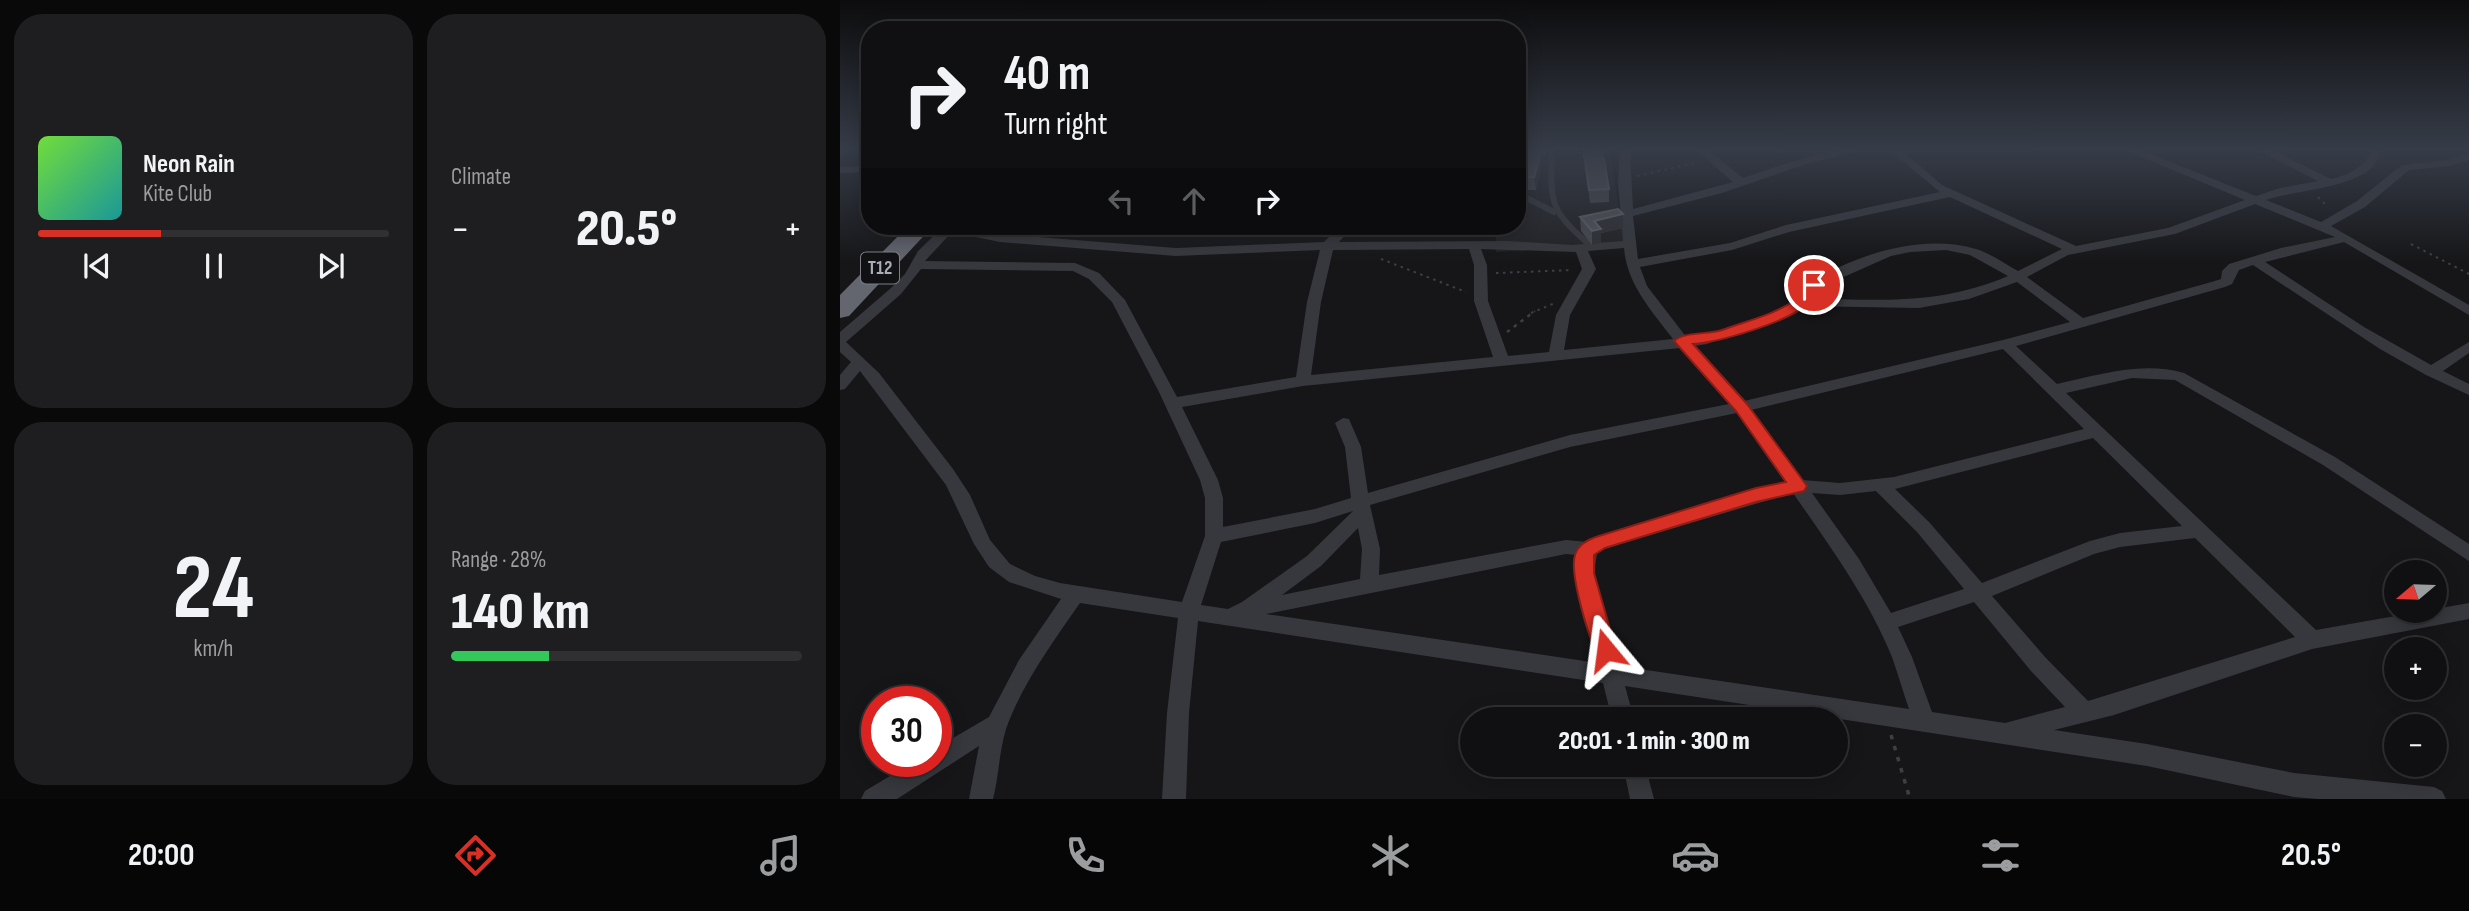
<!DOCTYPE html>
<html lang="en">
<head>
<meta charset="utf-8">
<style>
  :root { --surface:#101012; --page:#1e1e20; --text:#f1f3f6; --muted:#9c9d9f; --line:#303032; --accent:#d93025 }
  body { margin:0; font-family:"Sofia Sans Condensed",sans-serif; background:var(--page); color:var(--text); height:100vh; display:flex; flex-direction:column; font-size:26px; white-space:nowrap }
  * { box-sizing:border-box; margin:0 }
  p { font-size:23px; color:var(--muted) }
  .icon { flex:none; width:38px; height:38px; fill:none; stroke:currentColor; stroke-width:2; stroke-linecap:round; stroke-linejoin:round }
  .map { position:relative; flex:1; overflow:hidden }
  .details { display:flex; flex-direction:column; gap:14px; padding:14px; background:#09090a; width:840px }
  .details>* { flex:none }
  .hud { position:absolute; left:21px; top:21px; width:665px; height:214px; border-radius:28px; box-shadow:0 4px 18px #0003,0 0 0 2px var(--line); background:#101012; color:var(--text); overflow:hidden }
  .needle { width:46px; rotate:251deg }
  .tools { position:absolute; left:1544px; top:560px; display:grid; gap:14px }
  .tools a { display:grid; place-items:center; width:63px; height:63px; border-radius:50%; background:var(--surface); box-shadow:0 4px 18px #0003,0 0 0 2px var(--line); font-size:35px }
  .speed { position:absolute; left:21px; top:686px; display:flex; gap:14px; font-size:35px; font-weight:700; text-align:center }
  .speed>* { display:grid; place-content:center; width:91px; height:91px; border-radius:50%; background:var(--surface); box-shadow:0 4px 18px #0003,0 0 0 2px var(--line); line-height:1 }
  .speed .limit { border:10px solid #d22; background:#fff; color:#111 }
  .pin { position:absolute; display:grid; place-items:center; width:60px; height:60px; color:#fff; margin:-30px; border:4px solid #fff; border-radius:50%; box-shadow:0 2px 7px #0007 }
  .me { position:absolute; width:77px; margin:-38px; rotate:344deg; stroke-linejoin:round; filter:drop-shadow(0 0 5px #0008) }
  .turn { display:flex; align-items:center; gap:24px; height:147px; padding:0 28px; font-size:32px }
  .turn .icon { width:91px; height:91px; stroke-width:2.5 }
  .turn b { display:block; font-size:49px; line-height:60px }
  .lanes { display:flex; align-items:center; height:66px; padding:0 28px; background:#0003; justify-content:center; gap:35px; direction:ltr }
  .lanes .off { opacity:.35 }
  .big { font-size:52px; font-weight:800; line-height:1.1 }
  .details .card { flex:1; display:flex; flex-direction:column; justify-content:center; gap:10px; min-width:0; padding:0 24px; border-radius:28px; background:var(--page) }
  .details .dial { align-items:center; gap:0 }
  .dial b { font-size:91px; line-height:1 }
  .song { display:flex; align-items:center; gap:21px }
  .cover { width:84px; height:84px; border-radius:10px; background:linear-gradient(135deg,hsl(100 70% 55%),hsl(180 70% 35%)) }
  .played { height:7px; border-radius:4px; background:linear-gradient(90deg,var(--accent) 35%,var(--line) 35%) }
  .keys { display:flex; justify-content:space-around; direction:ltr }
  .heat { display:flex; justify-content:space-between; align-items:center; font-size:38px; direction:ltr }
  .charge { height:10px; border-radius:5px; background:linear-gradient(90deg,#34c759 28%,var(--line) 0) }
  .details .tiles { flex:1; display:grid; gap:14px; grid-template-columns:repeat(2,1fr) }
  .trip { position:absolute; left:620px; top:707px; width:388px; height:70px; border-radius:35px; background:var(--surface); box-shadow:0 4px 18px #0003,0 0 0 2px var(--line); font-weight:800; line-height:70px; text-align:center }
  .dock { display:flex; height:112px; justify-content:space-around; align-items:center; background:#060607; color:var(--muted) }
  .dock .icon { width:49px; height:49px }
  .dock .active { color:var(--accent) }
  .dock b { font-size:32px; color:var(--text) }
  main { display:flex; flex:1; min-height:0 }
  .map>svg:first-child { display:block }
  .built { fill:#222225 }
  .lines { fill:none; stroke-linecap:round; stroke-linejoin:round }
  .path-far2 { stroke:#3d3f44; stroke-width:2; stroke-dasharray:2.5 4.5; stroke-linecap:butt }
  .path-far1 { stroke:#3d3f44; stroke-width:2.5; stroke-dasharray:3.5 5; stroke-linecap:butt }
  .path { stroke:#3d3f44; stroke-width:3.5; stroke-dasharray:4.5 7; stroke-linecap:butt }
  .lane { stroke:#37383d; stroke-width:6 }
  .street { fill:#37383d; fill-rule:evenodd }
  .highway { fill:#63666e; fill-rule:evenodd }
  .wall { fill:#47494d }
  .shaded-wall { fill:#2f3033 }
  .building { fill:#525359; stroke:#5f6168; stroke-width:2 }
  .route { fill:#d93025; stroke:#8d1f18; stroke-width:2 }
  .labels { text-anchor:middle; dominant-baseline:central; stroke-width:7; stroke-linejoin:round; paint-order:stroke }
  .shield { fill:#111113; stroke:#7b7e86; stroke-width:2 }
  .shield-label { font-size:19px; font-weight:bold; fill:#a8adb8 }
</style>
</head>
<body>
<main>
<section class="details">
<div class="tiles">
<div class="card">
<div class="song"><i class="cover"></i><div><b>Neon Rain</b><p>Kite Club</p></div></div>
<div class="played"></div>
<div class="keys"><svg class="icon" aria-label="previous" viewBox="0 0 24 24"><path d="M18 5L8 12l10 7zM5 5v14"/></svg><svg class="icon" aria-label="pause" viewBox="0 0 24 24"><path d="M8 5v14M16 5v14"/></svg><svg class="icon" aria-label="next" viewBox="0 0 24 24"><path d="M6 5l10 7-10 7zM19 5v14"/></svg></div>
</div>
<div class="card"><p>Climate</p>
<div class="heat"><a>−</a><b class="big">20.5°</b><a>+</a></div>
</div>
<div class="card dial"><b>24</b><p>km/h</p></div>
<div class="card"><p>Range · 28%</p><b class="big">140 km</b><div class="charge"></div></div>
</div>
</section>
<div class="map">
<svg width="1629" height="799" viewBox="0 0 1629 799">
  <rect width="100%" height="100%" fill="#161618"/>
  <path class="built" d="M677,150H769L786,244L656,252V226H677Z"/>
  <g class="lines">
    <g class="path-far2">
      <path d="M797,176L859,162"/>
      <path d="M1478,197L1488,207"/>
      <path d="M1571,244L1629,274"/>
      <path d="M541,259L626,292"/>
      <path d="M656,273L733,270"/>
      <path d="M691,313L715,303"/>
    </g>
    <path class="path-far1" d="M667,332L695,311"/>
    <path class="path" d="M1051,735L1070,799"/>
    <g class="lane">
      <path d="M712,150C710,205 710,210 752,247"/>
      <path d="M677,193L714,212"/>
    </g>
    <g class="street">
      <path d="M780,150H790L793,209L893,182L856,150H868L903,178C942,165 980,150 1022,150L963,165L882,193L793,216L798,259L890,243L946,225L1100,192L1049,150H1061L1102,185L1236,246L1328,228L1405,200L1285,150H1300L1416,196L1440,188L1478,181L1418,150H1432L1491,179C1506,176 1528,166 1531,150H1541C1536,189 1455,189 1426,200L1481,222L1517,201L1562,165L1607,160L1629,153V160L1609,166L1569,170L1525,207L1491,226L1629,305V315L1504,242L1425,262L1524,327L1591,365L1629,342V353L1603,371L1629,384V395L1586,375L1540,349L1413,265L1399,270L1392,284L1385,287L1176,346L1217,384C1259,375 1301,361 1344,373L1495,457L1629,544V561L1483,465L1335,380L1292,378L1226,393L1476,630L1629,603V619L1472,649L1274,715L1214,730L1307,744L1454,773L1594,787L1602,791L1606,799H1478L1454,797L1307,766L785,686L794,719H772L763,683L358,621L349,713L346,799H322L327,713L338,618L240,603C213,642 182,684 166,729C159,752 159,776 153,799H129L139,746L57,799H21L25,791L75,761H96V748L149,717L179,660L221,599L169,582L149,567L134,544L106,485L20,371L5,389L0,390V375L11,362L0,352V332L51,288L65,274L78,251L104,226H120L160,234L336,248L484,242L500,226H513L499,242L667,241L732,245L783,241L778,183ZM1110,197L1222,249L1178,271C1165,264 1150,253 1136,249C1082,233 1019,254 972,281C965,285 962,295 955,300C928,319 890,326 860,337L847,338L807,286L800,267L892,250L949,232ZM1415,204L1495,237L1441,248L1389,264L1382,271L1381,279L1375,281L1243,318L1187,277L1228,255L1335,234ZM112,232L160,242L336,256L480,250L467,302L456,377L337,397L285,300L259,273L235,263L85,261ZM784,248C787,285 812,311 833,339L724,350L730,315L756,269L748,251ZM629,249L634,265V301L653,357L471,375L481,302L493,250ZM641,249L736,252L742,269L716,315L709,352L668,356L648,301L647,265ZM1106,250L1130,255L1168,276C1104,304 1040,301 971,298L979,288L1051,256L1070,252ZM81,269L233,271L249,279L272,302L319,392L360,480L365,498V536L342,602L220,583L195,576L170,564L150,540L130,495L113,469L39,373L6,342L61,294ZM1177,282L1230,322L1163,340L904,401L855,346L867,344L946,316L964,306L1079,308L1129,299ZM840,348L889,404L730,435L528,493L521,447L509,419L503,418L495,423L505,447L511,498L475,509L383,527V498L378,480L342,407L463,386ZM1163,349L1244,429L1054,477L1000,483L962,480L911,410ZM897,413L945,482L759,536L747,542L726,540L539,575L540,549L530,505L730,447ZM1253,438L1342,526L1280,533L1250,541L1142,583L1089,522L1055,489ZM1036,491L1077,532L1124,589L1051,613L1019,559L972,493L1000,495ZM953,493C989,545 1028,598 1052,657C1058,674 1063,692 1069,709L779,666L754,573L757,554L765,548ZM513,511L467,556L402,602L388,609L361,605L381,542L475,523ZM518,528L522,549L520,579L442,595L481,566ZM1355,538L1455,637L1248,701L1205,657L1152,596L1254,554L1280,547ZM726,554L737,555L734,573L758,663L426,614ZM1134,602L1191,671L1225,707L1165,723L1092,712L1072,657L1058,627Z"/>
      <path d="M30,166V172L0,173V167Z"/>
      <path d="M783,765H805L814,799H790Z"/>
    </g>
    <path class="highway" d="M68,226H93L9,316L0,318V295Z"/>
  </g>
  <g class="wall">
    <path d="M684,150H706L704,159H703L696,190H677V172Z"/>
    <path d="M743,150H763L769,189V202L750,203L746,171H745Z"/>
    <path d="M740,217L783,228L761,233V243L752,245L741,231Z"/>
  </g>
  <g class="shaded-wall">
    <path d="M0,150H9L0,157Z"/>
    <path d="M702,150L703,161L696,190L694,177Z"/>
    <path d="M30,155V165H29L24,156Z"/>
    <path d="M783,214V228L761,233V243L752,245V231L754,221Z"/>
  </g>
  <g class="building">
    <path d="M25,150H30V155L24,156Z"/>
    <path d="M684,150H702L694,177H677V172Z"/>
    <path d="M744,150H763V157L744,158Z"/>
    <path d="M764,159L769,189L749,190L745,160Z"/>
    <path d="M778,209L783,214L754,221L761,229L752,231L740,217Z"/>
  </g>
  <linearGradient id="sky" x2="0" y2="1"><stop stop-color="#0c0c0d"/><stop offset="0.57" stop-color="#363c48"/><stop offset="1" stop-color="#363c48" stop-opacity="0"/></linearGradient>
  <rect width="1629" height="262" fill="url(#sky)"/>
  <path class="route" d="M974,281L981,285C977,291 973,298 968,303C950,322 879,342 853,344L907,404L964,482L967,486L964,491L916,502L765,548L754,555V573L776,650L773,656L766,659L758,656C749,638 729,574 735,555C738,544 749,539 759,536L916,488L946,482L896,411L834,341C845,331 868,335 882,330C906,321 934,315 955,300C963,294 965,284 974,281Z"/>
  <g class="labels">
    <rect class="shield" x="21" y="252.5" width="38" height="31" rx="5"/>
    <g class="shield-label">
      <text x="40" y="268">T12</text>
    </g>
  </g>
</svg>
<div class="tools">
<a><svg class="needle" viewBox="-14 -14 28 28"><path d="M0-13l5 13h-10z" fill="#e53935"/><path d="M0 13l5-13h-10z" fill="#9c9d9f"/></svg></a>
<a>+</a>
<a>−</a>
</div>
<div class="speed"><div class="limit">30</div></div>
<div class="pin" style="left:974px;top:285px;background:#d93025"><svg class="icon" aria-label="arrive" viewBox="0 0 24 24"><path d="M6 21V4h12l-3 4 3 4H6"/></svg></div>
<svg class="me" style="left:766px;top:650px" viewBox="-20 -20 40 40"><path d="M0-17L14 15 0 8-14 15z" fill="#d93025" stroke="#fff" stroke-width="4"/></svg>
<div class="trip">20:01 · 1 min · 300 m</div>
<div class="hud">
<div class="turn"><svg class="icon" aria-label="right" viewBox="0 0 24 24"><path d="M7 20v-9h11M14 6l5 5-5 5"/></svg><div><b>40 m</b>Turn right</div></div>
<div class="lanes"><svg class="icon off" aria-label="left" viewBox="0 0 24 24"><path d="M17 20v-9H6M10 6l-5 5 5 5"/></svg><svg class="icon off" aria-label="ahead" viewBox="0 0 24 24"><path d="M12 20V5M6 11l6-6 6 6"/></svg><svg class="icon" aria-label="right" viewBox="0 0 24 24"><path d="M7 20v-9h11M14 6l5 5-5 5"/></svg></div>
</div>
</div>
</main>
<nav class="dock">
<b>20:00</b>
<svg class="icon active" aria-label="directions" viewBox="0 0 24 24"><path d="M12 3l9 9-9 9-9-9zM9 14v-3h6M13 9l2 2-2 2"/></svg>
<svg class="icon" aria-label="music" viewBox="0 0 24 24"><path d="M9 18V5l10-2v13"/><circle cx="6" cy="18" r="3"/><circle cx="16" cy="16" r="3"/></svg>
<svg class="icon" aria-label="phone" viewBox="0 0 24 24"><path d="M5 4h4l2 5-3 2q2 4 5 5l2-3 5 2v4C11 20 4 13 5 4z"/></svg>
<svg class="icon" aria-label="climate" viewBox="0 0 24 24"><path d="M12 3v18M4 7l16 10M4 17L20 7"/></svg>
<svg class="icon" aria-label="car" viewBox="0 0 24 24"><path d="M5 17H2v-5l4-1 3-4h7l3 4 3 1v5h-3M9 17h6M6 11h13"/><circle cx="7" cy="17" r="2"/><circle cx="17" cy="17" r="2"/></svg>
<svg class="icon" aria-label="filters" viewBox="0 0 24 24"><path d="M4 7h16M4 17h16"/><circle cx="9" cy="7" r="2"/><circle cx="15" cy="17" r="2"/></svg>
<b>20.5°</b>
</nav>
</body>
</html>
